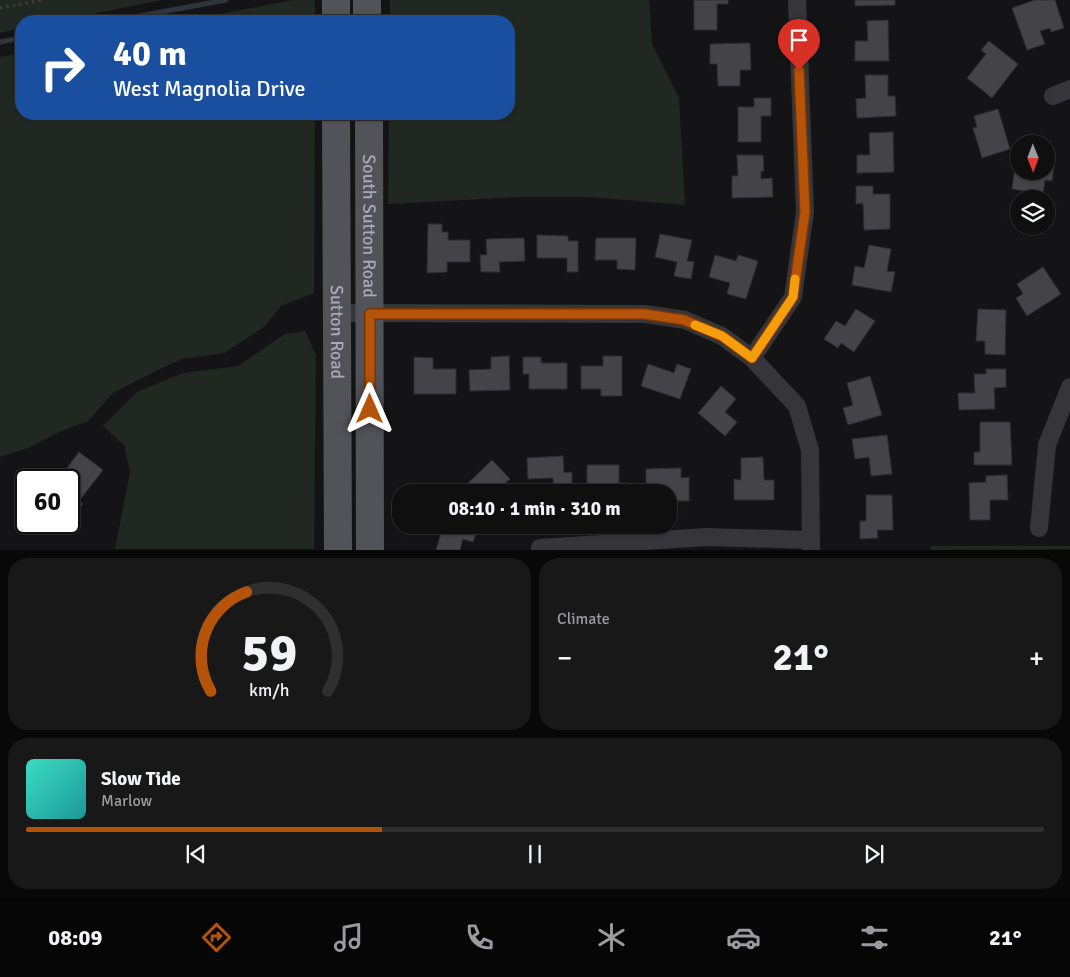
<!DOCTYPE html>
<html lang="en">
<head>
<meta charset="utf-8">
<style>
  :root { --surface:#0f0f10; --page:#181819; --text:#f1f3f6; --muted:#9b9c9f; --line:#2f2f30; --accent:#b45309 }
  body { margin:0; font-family:Signika,sans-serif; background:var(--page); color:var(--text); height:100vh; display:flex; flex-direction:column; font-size:19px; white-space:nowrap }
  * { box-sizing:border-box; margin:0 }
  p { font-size:16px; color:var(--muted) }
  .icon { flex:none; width:28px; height:28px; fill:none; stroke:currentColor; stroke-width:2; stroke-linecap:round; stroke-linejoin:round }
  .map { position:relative; height:550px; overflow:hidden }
  .panel { display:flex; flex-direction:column; gap:8px; padding:8px; background:#080809; flex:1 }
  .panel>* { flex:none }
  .hud { position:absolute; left:15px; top:15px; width:500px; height:105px; border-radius:20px; box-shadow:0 1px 4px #0004,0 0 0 1px var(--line); background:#1a4fa0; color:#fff; overflow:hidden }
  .needle { width:32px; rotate:179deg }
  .controls { position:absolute; left:1010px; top:135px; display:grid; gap:10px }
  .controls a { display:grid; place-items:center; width:45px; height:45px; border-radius:50%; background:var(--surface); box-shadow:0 1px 4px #0004,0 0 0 1px var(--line); font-size:25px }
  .speed { position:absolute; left:15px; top:469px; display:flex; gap:10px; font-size:25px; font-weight:700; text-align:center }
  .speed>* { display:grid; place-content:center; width:65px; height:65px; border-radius:50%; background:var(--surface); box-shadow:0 1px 4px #0004,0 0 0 1px var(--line); line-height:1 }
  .speed .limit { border:2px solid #111; border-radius:8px; background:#fff; color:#111 }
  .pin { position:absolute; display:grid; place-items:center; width:42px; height:42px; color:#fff; margin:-51px -21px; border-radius:50% 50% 50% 0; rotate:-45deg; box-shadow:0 0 5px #0007 }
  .pin .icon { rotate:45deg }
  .me { position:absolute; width:55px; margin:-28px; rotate:0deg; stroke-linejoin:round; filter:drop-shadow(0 0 4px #0008) }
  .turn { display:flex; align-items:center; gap:18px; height:105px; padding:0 15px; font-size:22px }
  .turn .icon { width:65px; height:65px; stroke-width:2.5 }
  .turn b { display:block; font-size:35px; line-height:42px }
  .big { font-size:38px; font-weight:800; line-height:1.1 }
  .panel .card { flex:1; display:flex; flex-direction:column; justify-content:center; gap:8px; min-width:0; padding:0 18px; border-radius:20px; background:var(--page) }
  .panel .dial { align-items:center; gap:0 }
  .dial svg { height:130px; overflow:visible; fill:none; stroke:var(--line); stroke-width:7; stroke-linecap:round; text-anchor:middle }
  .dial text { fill:var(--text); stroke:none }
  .song { display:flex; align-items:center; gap:15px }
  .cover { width:60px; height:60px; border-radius:8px; background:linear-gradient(135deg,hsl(170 70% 55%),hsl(180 70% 35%)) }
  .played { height:5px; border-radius:2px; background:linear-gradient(90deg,var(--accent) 35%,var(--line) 35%) }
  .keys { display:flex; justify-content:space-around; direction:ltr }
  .heat { display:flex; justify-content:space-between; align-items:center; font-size:28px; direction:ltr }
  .panel .tiles { flex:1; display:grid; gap:8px; grid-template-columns:1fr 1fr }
  .card:last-child { grid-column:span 2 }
  .trip { position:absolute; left:392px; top:484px; width:285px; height:50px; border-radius:20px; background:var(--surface); box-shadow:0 1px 4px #0004,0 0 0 1px var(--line); font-weight:800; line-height:50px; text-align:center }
  .menu { display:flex; height:80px; justify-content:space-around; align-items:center; background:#060606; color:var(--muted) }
  .menu .icon { width:35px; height:35px }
  .menu .current { color:var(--accent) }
  .menu b { font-size:22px; color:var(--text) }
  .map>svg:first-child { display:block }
  .green { fill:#212822 }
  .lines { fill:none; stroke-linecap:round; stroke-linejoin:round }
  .stream { stroke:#2f353d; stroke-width:5 }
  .building { fill:#444448; stroke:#2f2e31 }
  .path { stroke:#3c3d41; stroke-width:3; stroke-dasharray:2.5 4; stroke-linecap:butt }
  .minor { stroke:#36363a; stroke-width:18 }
  .primary { stroke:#525359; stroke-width:28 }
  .route-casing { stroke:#753606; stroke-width:12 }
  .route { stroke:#b45309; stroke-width:9 }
  .slow { stroke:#f59e0b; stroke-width:9 }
  .labels { text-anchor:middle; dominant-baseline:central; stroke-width:5; stroke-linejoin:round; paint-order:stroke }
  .street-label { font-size:18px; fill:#a7aab4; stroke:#0f0f11 }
</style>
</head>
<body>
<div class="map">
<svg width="1070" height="550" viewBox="0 0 1070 550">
  <rect width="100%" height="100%" fill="#141416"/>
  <g class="green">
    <path d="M0,0H162L57,21H21V28L0,33Z"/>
    <path d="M293,0H315V21H184Z"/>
    <path d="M390,0H649L652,44L679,98L685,205L589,197H518L388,204L389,114H509V21H390Z"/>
    <path d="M21,53V114H315L314,293L281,306L264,327L224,353L182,359L162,368L113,393L88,421L59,432L28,448L0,457V57Z"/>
    <path d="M305,331L316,355L314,549H115L130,472L124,445L103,426L137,392L183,373L238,366L285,334Z"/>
    <path d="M931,546H1070V549L931,550Z"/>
  </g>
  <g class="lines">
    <g class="stream">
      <path d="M112,21L226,0"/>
      <path d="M0,42L21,38"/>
    </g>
  </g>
  <g class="building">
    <path d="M694,0H728V4H717V30H694Z"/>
    <path d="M855,0H895V5L855,6Z"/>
    <path d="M1035,0H1055L1064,28L1051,32L1050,28L1040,31L1045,44L1027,50L1012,8Z"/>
    <path d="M888,20L889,61H855V41H868L867,21Z"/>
    <path d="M989,41L1018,64L992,98L967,78L986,54L981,50Z"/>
    <path d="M750,43L751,70H740V86H718L717,64H710V44Z"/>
    <path d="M865,75H888V96H895L896,116L857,118L856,99L866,98Z"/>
    <path d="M754,98H771V116H761V142H738V107H754Z"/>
    <path d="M998,109L1010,149L982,158L973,128L977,127L974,116Z"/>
    <path d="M893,132L894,172L857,173V155H870L869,133Z"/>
    <path d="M1017,153L1019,171H1046V157L1055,159L1052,181L1045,180L1043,194L1012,189Z"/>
    <path d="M737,155H763L764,171H761V179L772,178L773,197L732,198V176H738Z"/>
    <path d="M856,186H873V194H890V229L864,230L863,203L856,204Z"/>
    <path d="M428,224H442V232H448V240H470V262H447V272L427,273Z"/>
    <path d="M660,234L692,240L687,261L694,262L691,279L674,276L677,262L655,257Z"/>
    <path d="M537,235L568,236V241H578V272H567V258H537Z"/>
    <path d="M524,238L525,261L499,262L500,272H481L480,255H487L486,239Z"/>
    <path d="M596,238H636L635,270L617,269V260H595Z"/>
    <path d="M869,245L891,249L887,271L895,272L891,292L852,285L855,266L864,268Z"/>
    <path d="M715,255L736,261L738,255L758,261L746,299L727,294L730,283L709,277Z"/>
    <path d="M1043,267L1061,294L1027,316L1016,298L1023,294L1017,284Z"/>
    <path d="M856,309L875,321L854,352L841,343L838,348L824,339L836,321L845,326Z"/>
    <path d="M978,309L1006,310L1005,355L985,354V341H976Z"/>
    <path d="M509,356L510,390L470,391L469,370L491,369V357Z"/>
    <path d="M603,356H622V396H601V389H581V366H603Z"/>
    <path d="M414,357L433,358V369H456V394H414Z"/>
    <path d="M523,357H541V363H567V389H529V374H523Z"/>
    <path d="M648,364L674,373L677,364L691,369L680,399L641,386Z"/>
    <path d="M986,369H1006V387L994,388L995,409L959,410L958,393H975L974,374H986Z"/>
    <path d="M870,376L882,415L848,425L843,408L853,405L847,383Z"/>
    <path d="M721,386L736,399L725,412L737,422L725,436L698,413Z"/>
    <path d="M980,422H1010L1012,465H974V452H980Z"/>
    <path d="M887,435L892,474L871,476L869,457L855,459L852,439Z"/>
    <path d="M79,452L103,470L79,501L83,504L75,513L71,511L69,513V480H58Z"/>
    <path d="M563,456L564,473L572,472V490H554L553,478L528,479L527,458Z"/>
    <path d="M763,457L764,480H774V500H734V479L741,480V458Z"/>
    <path d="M492,460L510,479L495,492H467L463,488Z"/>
    <path d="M587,465H619V483H628V492H610V488L587,489Z"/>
    <path d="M681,468V478L689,477V501H672V494L669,492H646V469Z"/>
    <path d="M1007,475L1008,500H990V520H970L969,483L986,482V476Z"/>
    <path d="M866,495H892L893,530H877L878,538L860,539V521H866Z"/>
    <path d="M437,525H479L473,542L463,539L460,550H436L441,533L435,531Z"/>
  </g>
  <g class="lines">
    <path class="path" d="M0,8L43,0"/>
    <g class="minor">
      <path d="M1053,96L1070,89"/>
      <path d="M337,313L645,314L685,320L722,336L752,358L797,406L810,450L811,550"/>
      <path d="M752,358L793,297L805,212L797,0"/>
      <path d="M1039,528L1047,445L1070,387"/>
      <path d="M540,548L706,537L811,540"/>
    </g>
    <g class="primary">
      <path d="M336,0V21"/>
      <path d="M367,0V21"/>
      <path id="s1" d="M336,114L338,550"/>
      <path id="s2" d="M369,114L370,550"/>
    </g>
  </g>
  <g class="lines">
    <g class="route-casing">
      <path id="route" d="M370,409V314H645L684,320L722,336L752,358L793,297L805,212L799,70"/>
    </g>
    <use href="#route" class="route"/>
    <path class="slow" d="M695,325L722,336L752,358L793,297L795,279"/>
  </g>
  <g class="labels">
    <g class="street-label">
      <text stroke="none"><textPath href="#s2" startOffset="112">South Sutton Road</textPath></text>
      <text stroke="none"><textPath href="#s1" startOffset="218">Sutton Road</textPath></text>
    </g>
  </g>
</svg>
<div class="controls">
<a><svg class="needle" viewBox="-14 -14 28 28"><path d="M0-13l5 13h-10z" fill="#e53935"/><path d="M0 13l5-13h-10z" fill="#9b9c9f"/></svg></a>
<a><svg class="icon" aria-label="layers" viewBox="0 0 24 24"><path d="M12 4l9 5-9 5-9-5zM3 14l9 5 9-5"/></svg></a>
</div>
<div class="speed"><div class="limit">60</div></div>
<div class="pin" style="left:799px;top:70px;background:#d93025"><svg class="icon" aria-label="arrive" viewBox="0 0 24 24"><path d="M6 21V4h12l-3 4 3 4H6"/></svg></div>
<svg class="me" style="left:370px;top:409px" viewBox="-20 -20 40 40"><path d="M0-17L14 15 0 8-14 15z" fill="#b45309" stroke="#fff" stroke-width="4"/></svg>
<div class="trip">08:10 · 1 min · 310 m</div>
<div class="hud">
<div class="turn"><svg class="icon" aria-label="right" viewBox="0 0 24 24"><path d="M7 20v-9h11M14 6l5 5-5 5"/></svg><div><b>40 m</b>West Magnolia Drive</div></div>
</div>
</div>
<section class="panel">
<div class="tiles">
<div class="card dial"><svg viewBox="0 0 100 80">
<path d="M14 69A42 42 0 1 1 86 69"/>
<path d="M14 69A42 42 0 0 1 36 8" stroke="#b45309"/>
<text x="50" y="56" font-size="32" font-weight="700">59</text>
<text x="50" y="72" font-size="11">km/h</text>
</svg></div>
<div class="card"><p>Climate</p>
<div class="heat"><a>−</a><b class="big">21°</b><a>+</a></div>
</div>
<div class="card">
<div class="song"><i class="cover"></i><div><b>Slow Tide</b><p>Marlow</p></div></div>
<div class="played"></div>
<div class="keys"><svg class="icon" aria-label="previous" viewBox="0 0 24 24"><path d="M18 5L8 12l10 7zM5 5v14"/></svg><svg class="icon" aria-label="pause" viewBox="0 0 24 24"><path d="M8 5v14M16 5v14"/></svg><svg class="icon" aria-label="next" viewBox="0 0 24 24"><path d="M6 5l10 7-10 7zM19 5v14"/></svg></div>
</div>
</div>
</section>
<nav class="menu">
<b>08:09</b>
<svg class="icon current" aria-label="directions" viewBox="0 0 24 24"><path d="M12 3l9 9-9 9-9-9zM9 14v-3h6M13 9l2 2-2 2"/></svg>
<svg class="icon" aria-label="music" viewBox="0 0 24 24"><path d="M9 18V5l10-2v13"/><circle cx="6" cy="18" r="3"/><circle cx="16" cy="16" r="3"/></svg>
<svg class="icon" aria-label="phone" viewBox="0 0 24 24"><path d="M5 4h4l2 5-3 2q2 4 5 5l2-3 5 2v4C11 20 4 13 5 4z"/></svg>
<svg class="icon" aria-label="climate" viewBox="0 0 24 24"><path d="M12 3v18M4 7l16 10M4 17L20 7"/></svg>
<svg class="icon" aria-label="car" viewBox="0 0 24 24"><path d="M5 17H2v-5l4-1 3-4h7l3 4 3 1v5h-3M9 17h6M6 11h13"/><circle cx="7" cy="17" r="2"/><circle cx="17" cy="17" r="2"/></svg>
<svg class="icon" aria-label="filters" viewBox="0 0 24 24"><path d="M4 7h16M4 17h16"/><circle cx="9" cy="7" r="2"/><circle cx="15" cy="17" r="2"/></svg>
<b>21°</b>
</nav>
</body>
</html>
